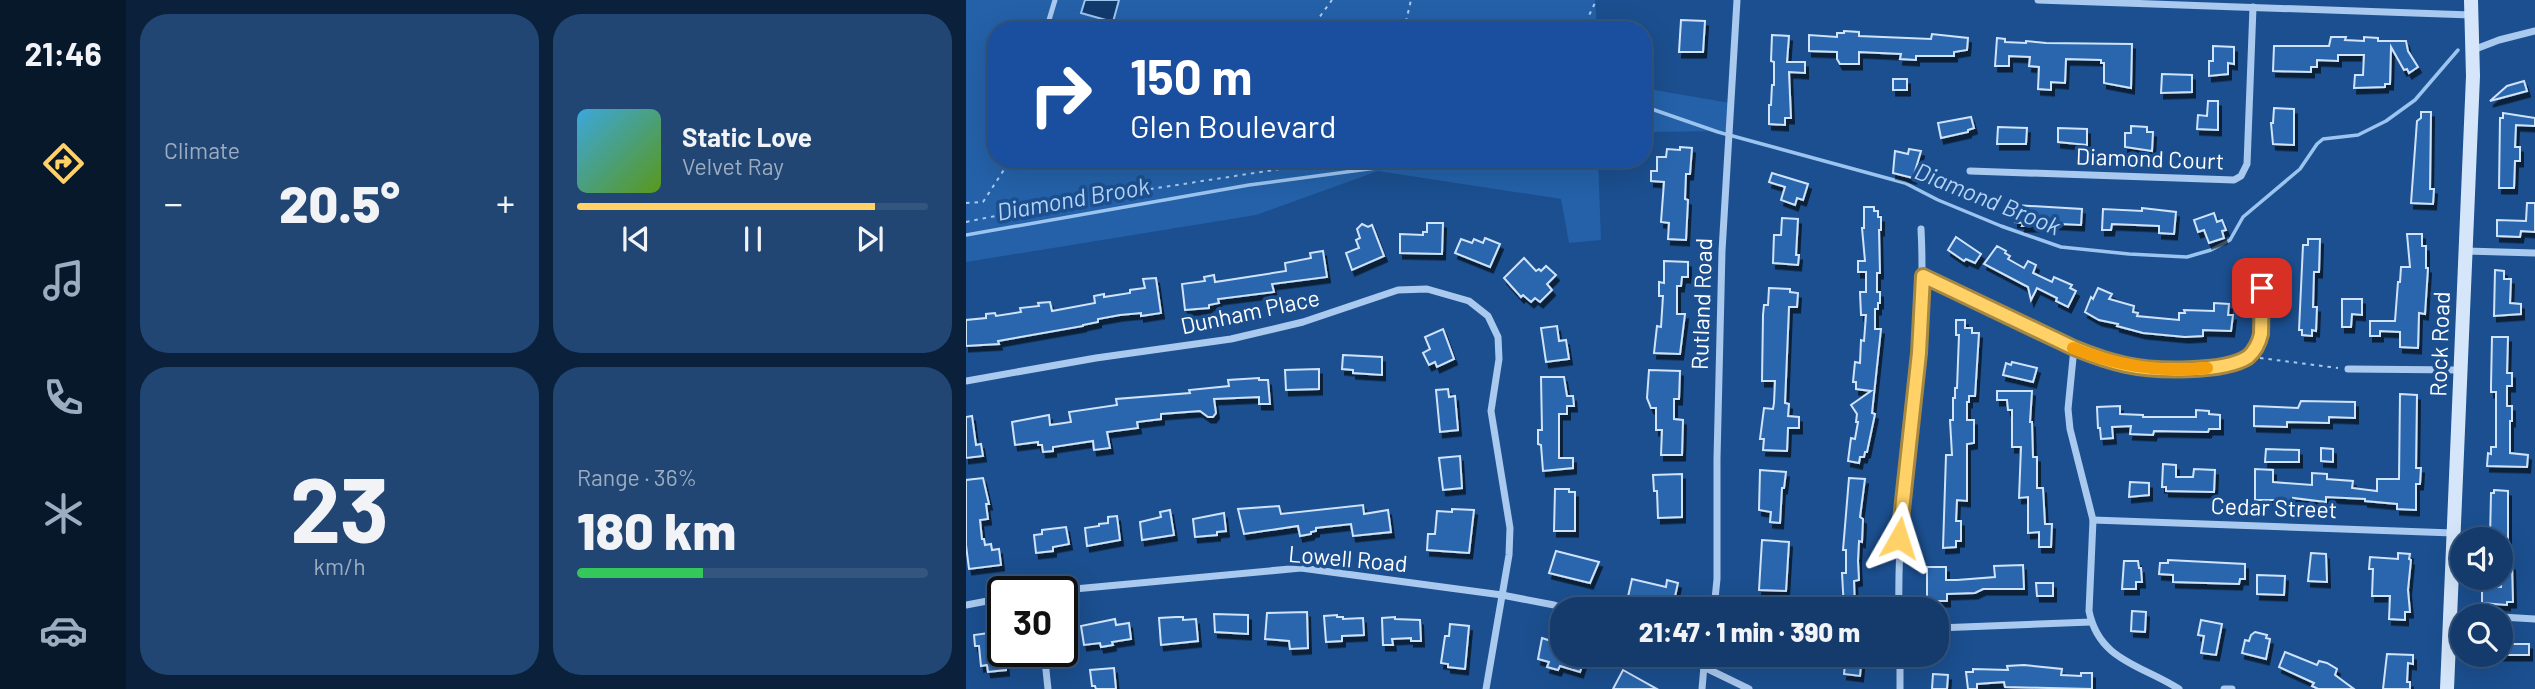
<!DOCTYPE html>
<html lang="en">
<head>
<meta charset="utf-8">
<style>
  :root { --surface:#143b6b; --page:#214673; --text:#f1f3f6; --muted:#9dadc1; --line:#33557e; --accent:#ffd166 }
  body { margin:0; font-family:Barlow,sans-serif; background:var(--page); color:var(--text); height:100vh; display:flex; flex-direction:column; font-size:26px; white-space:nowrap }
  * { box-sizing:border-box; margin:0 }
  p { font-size:23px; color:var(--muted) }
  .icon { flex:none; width:38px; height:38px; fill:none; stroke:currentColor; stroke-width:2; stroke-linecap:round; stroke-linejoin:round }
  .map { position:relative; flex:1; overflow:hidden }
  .side { display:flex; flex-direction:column; gap:14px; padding:14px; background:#0b203b; width:840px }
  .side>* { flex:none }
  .guide { position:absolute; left:21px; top:21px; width:665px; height:147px; border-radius:28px; box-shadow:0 7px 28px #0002,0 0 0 2px var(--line); background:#1a4fa0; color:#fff; overflow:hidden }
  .buttons { position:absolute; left:1484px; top:527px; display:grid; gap:14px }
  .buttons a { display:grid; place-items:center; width:63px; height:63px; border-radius:50%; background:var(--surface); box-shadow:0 7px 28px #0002,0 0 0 2px var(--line); font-size:35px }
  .speed { position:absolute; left:21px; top:576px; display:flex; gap:14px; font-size:35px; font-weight:700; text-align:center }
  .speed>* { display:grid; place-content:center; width:91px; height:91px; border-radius:50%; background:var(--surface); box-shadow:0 7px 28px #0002,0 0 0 2px var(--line); line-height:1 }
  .speed .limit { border:4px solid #111; border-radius:10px; background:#fff; color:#111 }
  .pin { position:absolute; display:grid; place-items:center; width:60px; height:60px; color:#fff; margin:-30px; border-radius:14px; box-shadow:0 4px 10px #0006 }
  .me { position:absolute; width:77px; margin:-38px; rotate:6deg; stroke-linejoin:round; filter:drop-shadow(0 0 5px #0008) }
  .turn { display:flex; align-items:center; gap:24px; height:147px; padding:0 28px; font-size:32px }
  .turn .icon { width:91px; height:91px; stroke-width:2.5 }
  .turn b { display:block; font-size:49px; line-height:60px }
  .big { font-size:52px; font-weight:800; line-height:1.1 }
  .side .widget { flex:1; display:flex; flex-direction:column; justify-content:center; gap:10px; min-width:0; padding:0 24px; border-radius:28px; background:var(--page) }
  .side .dial { align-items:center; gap:0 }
  .dial b { font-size:91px; line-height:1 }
  .song { display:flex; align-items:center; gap:21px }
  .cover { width:84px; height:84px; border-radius:10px; background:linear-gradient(135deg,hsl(200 70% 55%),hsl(90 70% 35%)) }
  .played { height:7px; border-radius:4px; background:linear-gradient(90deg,var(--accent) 85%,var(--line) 85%) }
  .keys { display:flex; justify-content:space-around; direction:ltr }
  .heat { display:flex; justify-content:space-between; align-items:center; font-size:38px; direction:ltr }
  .charge { height:10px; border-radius:5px; background:linear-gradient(90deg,#34c759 36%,var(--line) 0) }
  .side .tiles { flex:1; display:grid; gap:14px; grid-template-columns:repeat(2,1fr) }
  .trip { position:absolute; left:584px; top:597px; width:399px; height:70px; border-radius:28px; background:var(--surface); box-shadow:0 7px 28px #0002,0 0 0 2px var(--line); font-weight:800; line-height:70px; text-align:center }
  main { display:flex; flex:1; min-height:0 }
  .tab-bar { display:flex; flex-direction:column; width:126px; justify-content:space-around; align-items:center; background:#08182b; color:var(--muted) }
  .tab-bar .icon { width:49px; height:49px }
  .tab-bar .active { color:var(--accent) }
  .tab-bar b { font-size:32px; color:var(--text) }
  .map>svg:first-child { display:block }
  .green { fill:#2461a8 }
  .water { fill:#123a6d; stroke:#9cc4f0; stroke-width:2 }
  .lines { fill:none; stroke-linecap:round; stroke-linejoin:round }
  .stream { stroke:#9cc4f0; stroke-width:3.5 }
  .building { fill:#2a66ad; stroke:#cfe3fa; stroke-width:2; filter:url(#shadow) }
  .path { stroke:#a9c9ee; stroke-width:2; stroke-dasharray:3.5 5; stroke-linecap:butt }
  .lane { stroke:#a9c9ee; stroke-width:5 }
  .street { stroke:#a9c9ee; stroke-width:7 }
  .secondary { stroke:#d6e6fa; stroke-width:14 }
  .route-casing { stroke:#a68842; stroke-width:18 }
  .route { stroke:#ffd166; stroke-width:12 }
  .slow { stroke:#f59e0b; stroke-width:12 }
  .labels { text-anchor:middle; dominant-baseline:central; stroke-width:7; stroke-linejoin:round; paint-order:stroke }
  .street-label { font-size:23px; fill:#fff; stroke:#1b4f8f }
  .water-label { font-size:24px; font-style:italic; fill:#b5d3f5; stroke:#1b4f8f }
</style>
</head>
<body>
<main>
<nav class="tab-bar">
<b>21:46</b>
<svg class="icon active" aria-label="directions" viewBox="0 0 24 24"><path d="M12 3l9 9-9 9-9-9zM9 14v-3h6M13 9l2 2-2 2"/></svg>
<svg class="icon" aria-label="music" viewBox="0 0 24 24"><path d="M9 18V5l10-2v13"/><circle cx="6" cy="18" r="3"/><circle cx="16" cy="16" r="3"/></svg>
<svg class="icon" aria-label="phone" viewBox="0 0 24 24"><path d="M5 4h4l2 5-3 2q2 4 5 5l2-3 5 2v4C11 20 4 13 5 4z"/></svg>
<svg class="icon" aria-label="climate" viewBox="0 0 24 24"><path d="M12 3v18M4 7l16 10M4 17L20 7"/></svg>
<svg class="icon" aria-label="car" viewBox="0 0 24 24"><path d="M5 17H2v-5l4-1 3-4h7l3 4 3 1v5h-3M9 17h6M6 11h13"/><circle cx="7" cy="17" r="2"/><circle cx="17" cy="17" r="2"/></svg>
</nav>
<section class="side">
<div class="tiles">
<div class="widget"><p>Climate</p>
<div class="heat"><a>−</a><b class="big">20.5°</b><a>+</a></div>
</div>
<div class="widget">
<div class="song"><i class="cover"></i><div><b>Static Love</b><p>Velvet Ray</p></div></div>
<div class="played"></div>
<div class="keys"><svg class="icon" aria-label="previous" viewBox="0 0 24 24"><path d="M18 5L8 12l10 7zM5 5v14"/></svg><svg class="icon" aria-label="pause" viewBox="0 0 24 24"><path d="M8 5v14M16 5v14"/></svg><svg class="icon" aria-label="next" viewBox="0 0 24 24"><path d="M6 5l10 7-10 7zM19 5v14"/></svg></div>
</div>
<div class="widget dial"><b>23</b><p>km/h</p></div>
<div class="widget"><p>Range · 36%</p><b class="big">180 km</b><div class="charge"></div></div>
</div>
</section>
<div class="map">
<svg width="1569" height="689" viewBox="0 0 1569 689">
  <defs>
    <filter id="shadow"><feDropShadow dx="3" dy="5.5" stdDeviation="0" flood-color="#0009"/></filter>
  </defs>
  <rect width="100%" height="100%" fill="#1b4f8f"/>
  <g class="green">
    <path d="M0,0H629L631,30H30V159H632L635,240L603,243L595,199L412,171L290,215L0,262Z"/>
    <path d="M677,88L764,103L762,131L677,132Z"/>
  </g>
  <path class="water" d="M119,0H153L147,22L115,13Z"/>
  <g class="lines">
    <g class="stream">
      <path d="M677,106L752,132L939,183L972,200L1035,226L1095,247L1163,254L1221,257L1245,250L1264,240L1277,217L1334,169L1351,144L1357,139L1392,135L1420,121L1449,100L1492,50"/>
      <path d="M0,235L283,185L410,168L426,159"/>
    </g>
  </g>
  <g class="building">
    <path d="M715,20L739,21L737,52H713Z"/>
    <path d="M878,31L893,32V36L965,39L966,34L1002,38L1001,50L988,52V56H950V60L934,59L935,54L893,52V64H874L871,59V52L843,51V35L871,37V33H878Z"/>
    <path d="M806,35L823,36L821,62H839V73L823,72L825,118H819V125L803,124V105H805L806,85H808V62L805,61Z"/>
    <path d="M1365,37H1380L1379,40L1398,41V37L1412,38V41H1440L1442,51L1452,67L1443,73L1441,69L1438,70L1425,47L1424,84H1419V87L1388,88L1389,75H1397L1398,55H1372V61L1351,60V67H1345V72L1307,71L1308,46H1363Z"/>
    <path d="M1031,38L1039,39V42L1060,43V41L1080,43L1166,44L1165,88L1138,83V63H1135V60L1100,59L1099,83L1085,82V90L1072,89L1073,67L1063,66L1064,57L1043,56V66H1029Z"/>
    <path d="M1247,46L1268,47V64L1262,63V74L1243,76V61H1247Z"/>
    <path d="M1196,74L1226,75V92L1195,93Z"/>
    <rect x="927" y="79" width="14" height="11"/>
    <path d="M1558,81L1561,91L1524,101L1541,86Z"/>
    <path d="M1242,101H1252V130L1231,129L1232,115L1241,116Z"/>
    <path d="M1308,108L1328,109V145L1307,144L1305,123H1307Z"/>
    <path d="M1455,112H1465L1464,189H1468L1467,204L1445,203L1451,121L1455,118Z"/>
    <path d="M1537,113L1569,118V126L1550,125L1549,147H1554V161H1549L1548,188H1533L1534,118H1537Z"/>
    <path d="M1005,117L1008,128L1002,130V132L975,138L972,123Z"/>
    <path d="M1165,126L1181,127V132H1187L1186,151L1159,147V133H1165Z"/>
    <path d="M1032,127L1061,128L1060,144H1031Z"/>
    <path d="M1092,128L1121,129V145L1092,142Z"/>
    <path d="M714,147L726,148L724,174H720L719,199L722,200L720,240L702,239L703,223L695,222L698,182L685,181V171H691V157H700L701,149L714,150Z"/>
    <path d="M943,149L955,151L947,178L927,173L929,151L942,154Z"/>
    <path d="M806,173L842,184L837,200L831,198L829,205L815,200L819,187L803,182Z"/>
    <path d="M1561,203H1569V232L1555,231L1554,237L1531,236V220L1560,221Z"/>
    <path d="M1049,205L1116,209L1115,225L1075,223V226H1056L1057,223L1049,222Z"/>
    <path d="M898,207H908V211H912V217H915V230H913L914,273H911V292H914V303H912V309H909V329H915L906,413L909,414L901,452H899L898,457H894L893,463L882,461L885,438L889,439L892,422H890L891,414L885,405L905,391L890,389V382H887L889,362L894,363L895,340L898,341L900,315H895L894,292H900V272H892V261H899L896,228H898Z"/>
    <path d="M1176,208L1210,212L1208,234L1193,233V226L1146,224L1145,230H1136L1137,209L1176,211Z"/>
    <path d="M1248,213L1251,222L1256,220L1260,230L1256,231L1258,238L1243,243L1238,230L1232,232L1228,220Z"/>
    <path d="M816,218L832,219L830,255H833L832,265L807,263L808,235H815Z"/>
    <path d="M461,223H477L476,254L434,253V234L457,235V232H461Z"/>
    <path d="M396,224L402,227L406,225L418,256L386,270L380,253L393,248L390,240L394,238L391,229Z"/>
    <path d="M1441,234H1456V246H1460V268H1462L1459,314L1453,313L1452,348L1434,347V332L1414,331V336H1404V321H1429L1432,282H1434L1435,267H1444Z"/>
    <path d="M990,237L1015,254L1009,263L1000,259L998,261L982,250Z"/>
    <path d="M519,238L534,244L524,267L489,253L495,239L506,243L508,239L517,243Z"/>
    <path d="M1342,239H1354L1353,272H1348L1347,307H1351L1350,331L1346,330V336L1336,335V330H1333L1337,245H1342Z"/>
    <path d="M1031,246L1040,251L1039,253L1044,256L1042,259L1058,268L1062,261L1070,265L1067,273L1086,282L1088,277L1106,285L1104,288L1110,291L1102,307L1090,301L1091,298L1071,288L1065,300L1062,287L1018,264Z"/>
    <path d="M357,251L361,277L306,284L308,292L252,299L253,303L243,305V308L219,310L216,284L239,281L238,277L248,275L249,282L320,271L319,263L345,258L344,253Z"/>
    <path d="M558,258L570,271L573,269L575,271L580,266L590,275L581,284L586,290L574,302L569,298L565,302L557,295L555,297L538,278Z"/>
    <path d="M698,261L722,262V277H716L715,286H711V314H719L714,354L688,353L691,326L695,327L697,296H693V282L698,283Z"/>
    <path d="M1529,270L1538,271V279H1545L1544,303L1555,304V314L1528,316Z"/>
    <path d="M190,278L195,313L175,316V313L154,315L132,319V322L117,325V326L32,341L33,344L0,346V320L20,318V314L29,313L30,316L55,312L54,308L73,306L72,303L84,302L86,311L129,303L128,296L138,294V297L164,293V290L179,288L177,279Z"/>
    <path d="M803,288L824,289V292L832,293L831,307H823L819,403L823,404L822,416L833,417V428H822L821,451L797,450L798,439H794L798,408L807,409L808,403L809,381H796L797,315L798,305H802Z"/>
    <path d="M1132,288L1146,294L1143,299L1168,306L1167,312L1172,313L1171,316L1213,320V313H1219L1218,310L1248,311V303L1263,304L1262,315H1267L1265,331L1237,330V336L1219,337L1177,333L1151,326L1152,324L1133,320L1119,312L1125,297L1127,299Z"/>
    <path d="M1376,299H1396V315L1386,314L1385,327H1376Z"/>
    <path d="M990,320H999V328H1006V333H1013L1009,396H1003V402H1001V420H1008V443L1001,444V501L991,500L990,521H995V541H990V547L977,548L980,455H986L984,420H987V398H989V388H991L993,335H990Z"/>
    <path d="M591,326L593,341L600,340L603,359L580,362L575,328Z"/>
    <path d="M477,329L488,359L471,367L469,362L463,365L457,353L464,349L459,337Z"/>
    <path d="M1526,337H1542L1541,373H1546V386H1541V406H1546V421H1544V453L1562,455L1561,467L1521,466L1522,453L1525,454V447H1530V392H1525V386Z"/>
    <path d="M377,355L416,357V375L387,373V370L376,369Z"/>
    <path d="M1046,362L1071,368L1067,382L1037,375L1040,363L1045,365Z"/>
    <path d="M353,369V389L320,390L319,370Z"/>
    <path d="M683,370L714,371L713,399H708V419L717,420L716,455H695L696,430H690V408H685L681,398Z"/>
    <path d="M575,377H598L601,396H607L608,406H601V414H593V458H607V468L577,471L575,445L572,444V430H576Z"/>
    <path d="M293,378V380H302L304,404H293V397L248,399L250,413L247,417H242L234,411L195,414V419L171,422L172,428L141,432L144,448L128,450L127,441L87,447V451L77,452L76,445H72V442L49,445L46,422L83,415L84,425L105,422L103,412L151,405L150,399L224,393L223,390L263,386L262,380Z"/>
    <path d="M482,389L483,397L489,396L492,430L474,432L470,390Z"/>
    <path d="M1031,391H1066L1064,422H1066L1067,457H1071V488H1077L1079,524H1086L1085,547H1073V532L1062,533V497L1053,498L1055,447H1046V410H1042L1041,400H1031Z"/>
    <path d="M1434,394L1451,395L1450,468H1455L1454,484H1450V510L1431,509V504L1399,501V499L1360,497V502L1327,498V500H1289V469L1307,470V482L1346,485V473L1361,474V479L1387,481L1386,488L1411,491V479H1433Z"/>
    <path d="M1335,401L1389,402V418L1363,417V423L1321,422V427L1288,426V406L1332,408Z"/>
    <path d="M1154,406V414L1177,415V417H1230V410L1243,411V414L1254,415V429H1243L1242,432L1188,431L1187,435L1164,434L1165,426L1146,427L1147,438L1135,439L1134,428H1132L1131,407Z"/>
    <path d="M6,416L10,445L15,444L17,456L0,458V417Z"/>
    <path d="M1355,448L1367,449V462L1355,461Z"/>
    <path d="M1300,449L1333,450V462H1299Z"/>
    <path d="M494,456L496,488L477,490L473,458Z"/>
    <path d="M1197,464L1210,465V477H1227L1228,469L1249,470L1248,492L1200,491V487H1196Z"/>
    <path d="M794,470L820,472L818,488H816L814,523L804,522L805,512L793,510Z"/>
    <path d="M716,474V517L692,518L691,491H688L687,475Z"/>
    <path d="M17,478L23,504H20L22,519L14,520L16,539H18L19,545L25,544L26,550L33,549L35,565L3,569L0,545V480Z"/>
    <path d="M883,478L899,479L894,517L897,519L896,542L893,541L892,561L893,580L888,581L889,609H878L876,573H880V550H877Z"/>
    <path d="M1164,482L1183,483V495L1163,497Z"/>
    <path d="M589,489H603V492H609V531H588Z"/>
    <path d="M1528,490L1542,491V539H1524L1525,493H1528Z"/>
    <path d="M397,505L398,514L422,510L425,532L387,536L385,524L350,528V531L345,532V534L334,536L332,526L278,534L272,509L313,506L315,514Z"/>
    <path d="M486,509L508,510L503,553L461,550L462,534H469L471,511L486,512Z"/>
    <path d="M204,510L208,535L176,540L174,522L195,517L194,512Z"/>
    <path d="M258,513L260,531L251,532V535L229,537L227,519Z"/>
    <path d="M151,516L154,540L121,546L119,528L133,526V524L142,523V517Z"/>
    <path d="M100,527L103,544L87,547V551L70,553L68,535L76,534V530Z"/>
    <path d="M796,540L823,542L820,591L793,590Z"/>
    <path d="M590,551L633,562L624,583L583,573Z"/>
    <path d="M1345,553L1360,554L1361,582L1342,581Z"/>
    <path d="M1432,553L1444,554L1443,559L1445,560L1442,590L1444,612H1439V620L1423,619L1424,596H1406L1407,569H1403L1404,557L1432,559Z"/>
    <path d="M1202,560L1279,564V579H1274L1273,584L1207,582V575L1193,574L1194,563H1202Z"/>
    <path d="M1158,561H1172L1173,568H1175L1176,582H1170V589H1156Z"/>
    <path d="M1057,565L1058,589H1017L1009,593L981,594V601H961V567H980V580H991L1029,577L1028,566Z"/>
    <path d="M1535,565H1546L1547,602H1541V605L1516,603V586L1535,587Z"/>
    <path d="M1291,575L1319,576L1318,595L1291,594Z"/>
    <path d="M666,579L700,587L701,580L712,583L708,601L698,599L696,605L680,602L679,605L661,601Z"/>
    <path d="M1070,583H1087V596H1071Z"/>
    <path d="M1166,611L1180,612L1179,632L1165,631Z"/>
    <path d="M341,612L342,648L324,649L323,641L299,639L301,613Z"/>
    <path d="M248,614L282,615V634L249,632Z"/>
    <path d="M371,615V617H377V619L397,618L398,635L376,636V641L360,642L358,616Z"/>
    <path d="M210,617H217V620L230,619L232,641L195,645L193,618Z"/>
    <path d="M429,617V619L454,620L455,641H445V638L426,639L427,645H417L416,618Z"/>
    <path d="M149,619L150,625L163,623L165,639L146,642L147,645L135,647L134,643L118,645L115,626Z"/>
    <path d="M1235,620L1256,624L1250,655L1235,653L1238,636L1232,635Z"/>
    <path d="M484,624L503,626L499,669L482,667V664L475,663L479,636H483Z"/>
    <path d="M37,631L40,670L22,672L21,665L15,666L13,646H9L8,635Z"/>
    <path d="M1289,632L1301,635L1300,638L1304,639L1300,659L1276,653L1279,640L1283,641L1285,635Z"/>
    <path d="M576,638L597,645V654H620L614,672L594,666L592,670L581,667L583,662L572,659Z"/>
    <rect x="1535" y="644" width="28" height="11"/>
    <path d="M1319,652L1351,665L1353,661L1361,663L1371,669L1369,675L1388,689H1352L1346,686L1348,683L1313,667Z"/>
    <path d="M880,654H896L894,676L878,674Z"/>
    <path d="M1421,654L1447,655V664L1442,663L1441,682H1444V689H1417Z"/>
    <path d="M1058,665L1096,669L1095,675L1115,676V673H1126V689L1039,687L1038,682L1011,684V689H1002L1000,672H1007V669L1042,670L1041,666Z"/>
    <path d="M148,668L150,689H130L129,686H126L124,670Z"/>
    <path d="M657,670L691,689H647Z"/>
    <path d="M967,674L982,675L981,689H966Z"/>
  </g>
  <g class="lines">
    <g class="path">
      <path d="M344,30L366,0"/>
      <path d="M438,30L445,0"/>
      <path d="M480,30L499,25L521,26L524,30"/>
      <path d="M616,30L629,3L628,0"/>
      <path d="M0,203L17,202L45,159"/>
      <path d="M0,222L88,204L340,165L362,159"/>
      <path d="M1294,358L1372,368"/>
    </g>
    <path class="lane" d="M80,30L89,0"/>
    <g class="street">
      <path d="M1072,0L1505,15"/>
      <path d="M1507,50L1533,40L1569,31"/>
      <path d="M1004,171L1268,180L1275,176L1281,164L1287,7"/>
      <path d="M1500,251L1569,253"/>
      <path d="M957,276L1108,348C1125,355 1142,361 1160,365C1187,371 1258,373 1282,357C1289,352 1293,343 1295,334L1296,288"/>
      <path d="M1108,348L1102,409L1104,429L1127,520L1123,611C1133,661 1176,665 1213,689"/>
      <path d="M1382,369L1494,370"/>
      <path d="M0,381L130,358L265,339L337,322L432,290L461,289L503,301L522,316L532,337L533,359L525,411L544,528L543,555L520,689"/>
      <path d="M1127,520L1487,533"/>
      <path d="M76,592L335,568L536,595L588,605L599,609"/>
      <path d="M0,605L37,598"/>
      <path d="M748,609L751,579V459L756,251L771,0"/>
      <path d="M933,609C930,481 962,356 955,229"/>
      <path d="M1484,615L1498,616"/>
      <path d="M1535,617L1569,619"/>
      <path d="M971,628L1125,622"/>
      <path d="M78,651L82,689"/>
      <path d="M711,654L783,689"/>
      <path d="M934,654V689"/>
      <path d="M736,689L739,654"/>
      <path d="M1258,689H1266"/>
    </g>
    <path class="secondary" d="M1481,689L1507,76L1505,0"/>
  </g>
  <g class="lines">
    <g class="route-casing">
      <path id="route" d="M933,538L953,353L957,276L1108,348C1125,355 1142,361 1160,365C1187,371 1258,373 1282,357C1289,351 1293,343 1295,334L1296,288"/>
    </g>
    <use href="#route" class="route"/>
    <path class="slow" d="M1107,348C1151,366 1194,373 1241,368"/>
  </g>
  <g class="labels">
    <g class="street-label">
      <text transform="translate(1184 158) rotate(2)">Diamond Court</text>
      <text transform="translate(735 304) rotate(-88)">Rutland Road</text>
      <text transform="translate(284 311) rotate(-12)">Dunham Place</text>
      <text transform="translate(1473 344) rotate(-88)">Rock Road</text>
      <text transform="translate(1308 507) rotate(2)">Cedar Street</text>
      <text transform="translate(382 558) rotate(5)">Lowell Road</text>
    </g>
    <g class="water-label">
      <text transform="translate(107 198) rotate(-10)">Diamond Brook</text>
      <text transform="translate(1022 198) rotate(22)">Diamond Brook</text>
    </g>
  </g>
</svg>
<div class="buttons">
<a><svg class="icon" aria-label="sound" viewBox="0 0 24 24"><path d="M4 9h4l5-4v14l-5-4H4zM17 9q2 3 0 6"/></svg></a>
<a><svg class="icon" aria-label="search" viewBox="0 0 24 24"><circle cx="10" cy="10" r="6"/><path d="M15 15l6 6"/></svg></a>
</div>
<div class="speed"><div class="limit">30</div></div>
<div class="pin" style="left:1296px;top:288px;background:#d93025"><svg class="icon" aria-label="arrive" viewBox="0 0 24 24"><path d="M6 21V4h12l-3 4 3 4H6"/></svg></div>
<svg class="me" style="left:933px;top:538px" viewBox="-20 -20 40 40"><path d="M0-17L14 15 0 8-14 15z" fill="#ffd166" stroke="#fff" stroke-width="4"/></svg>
<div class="trip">21:47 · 1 min · 390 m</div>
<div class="guide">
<div class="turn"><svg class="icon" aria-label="right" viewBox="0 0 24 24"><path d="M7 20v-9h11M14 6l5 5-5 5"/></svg><div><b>150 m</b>Glen Boulevard</div></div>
</div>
</div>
</main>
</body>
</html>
